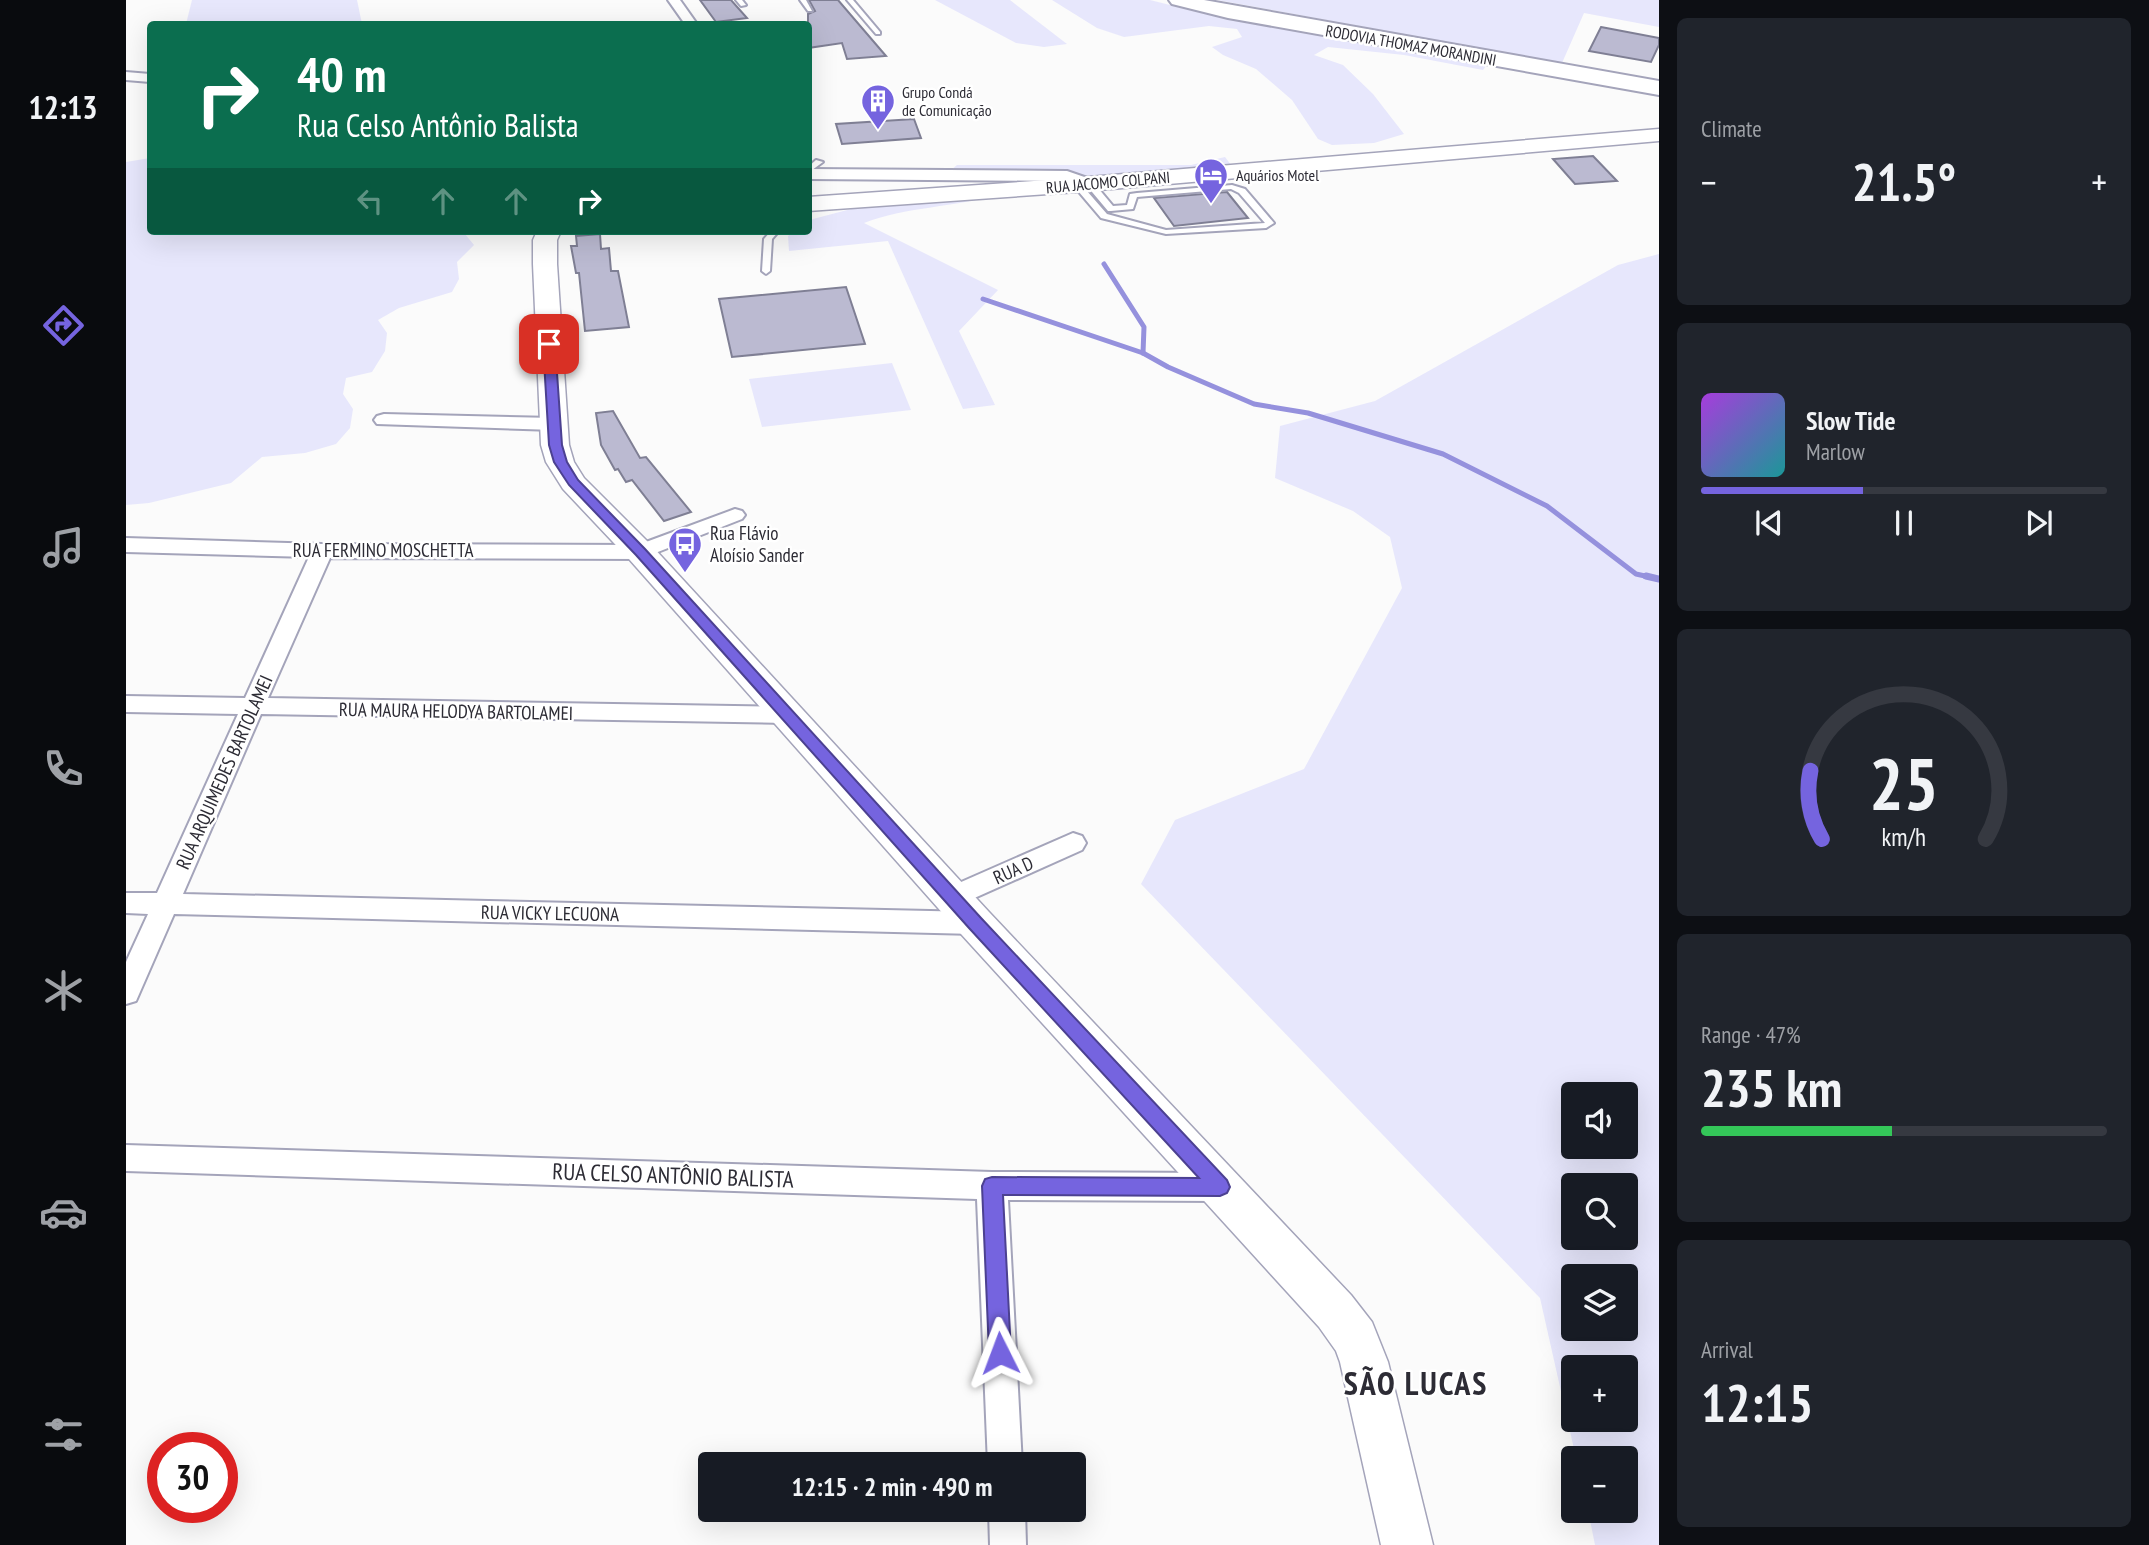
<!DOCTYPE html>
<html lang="en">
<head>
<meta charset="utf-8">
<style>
  :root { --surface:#171b24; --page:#20242c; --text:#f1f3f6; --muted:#9ea1a6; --line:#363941; --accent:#7564df }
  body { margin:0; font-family:"PT Sans Narrow",sans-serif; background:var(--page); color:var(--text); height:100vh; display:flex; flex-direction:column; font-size:26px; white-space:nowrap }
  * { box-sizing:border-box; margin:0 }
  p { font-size:23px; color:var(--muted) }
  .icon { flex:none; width:38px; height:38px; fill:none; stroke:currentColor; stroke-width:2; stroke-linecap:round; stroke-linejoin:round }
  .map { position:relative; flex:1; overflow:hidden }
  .details { display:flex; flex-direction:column; gap:18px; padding:18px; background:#0d0f14; width:490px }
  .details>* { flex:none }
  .banner { position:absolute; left:21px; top:21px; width:665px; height:214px; border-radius:7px; box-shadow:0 7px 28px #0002; background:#0b6e4f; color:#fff; overflow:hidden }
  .fabs { position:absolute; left:1435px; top:1082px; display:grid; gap:14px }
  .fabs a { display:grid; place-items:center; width:77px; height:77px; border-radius:7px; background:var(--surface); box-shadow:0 7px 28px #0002; font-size:35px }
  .speed { position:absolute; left:21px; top:1432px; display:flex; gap:14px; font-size:35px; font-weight:700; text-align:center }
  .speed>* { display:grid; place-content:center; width:91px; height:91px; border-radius:50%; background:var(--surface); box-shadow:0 7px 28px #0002; line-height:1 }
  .speed .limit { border:10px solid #d22; background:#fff; color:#111 }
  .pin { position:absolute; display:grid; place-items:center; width:60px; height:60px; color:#fff; margin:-30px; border-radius:14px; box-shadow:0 4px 10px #0006 }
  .me { position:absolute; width:77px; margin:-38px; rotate:357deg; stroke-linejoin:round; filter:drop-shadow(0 0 5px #0008) }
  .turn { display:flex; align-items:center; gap:24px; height:147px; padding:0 35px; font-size:32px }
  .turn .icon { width:91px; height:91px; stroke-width:2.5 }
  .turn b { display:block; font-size:49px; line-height:60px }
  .lanes { display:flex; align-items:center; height:66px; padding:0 35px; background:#0003; justify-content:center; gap:35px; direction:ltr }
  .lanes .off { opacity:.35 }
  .big { font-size:52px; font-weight:600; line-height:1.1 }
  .details .widget { flex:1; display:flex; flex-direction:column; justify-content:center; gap:10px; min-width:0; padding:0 24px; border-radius:10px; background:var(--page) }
  .details .dial { align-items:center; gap:0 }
  .dial svg { height:182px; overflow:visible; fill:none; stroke:var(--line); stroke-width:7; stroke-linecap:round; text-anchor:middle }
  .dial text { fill:var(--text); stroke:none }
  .song { display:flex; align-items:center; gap:21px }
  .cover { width:84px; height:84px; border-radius:10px; background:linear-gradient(135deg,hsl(280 70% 55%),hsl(180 70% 35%)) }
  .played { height:7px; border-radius:4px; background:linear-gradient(90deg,var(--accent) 40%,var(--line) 40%) }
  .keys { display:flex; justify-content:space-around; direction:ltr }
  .heat { display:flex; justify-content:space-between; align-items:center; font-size:38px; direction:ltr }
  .charge { height:10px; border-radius:5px; background:linear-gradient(90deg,#34c759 47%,var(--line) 0) }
  .trip { position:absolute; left:572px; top:1452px; width:388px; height:70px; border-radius:7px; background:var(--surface); box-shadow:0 7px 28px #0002; font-weight:600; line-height:70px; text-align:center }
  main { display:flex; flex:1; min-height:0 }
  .tab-bar { display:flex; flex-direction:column; width:126px; justify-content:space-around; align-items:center; background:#090b0e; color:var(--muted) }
  .tab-bar .icon { width:49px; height:49px }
  .tab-bar .on { color:var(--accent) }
  .tab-bar b { font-size:32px; color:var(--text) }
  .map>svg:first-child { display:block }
  .green { fill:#e7e7fc; fill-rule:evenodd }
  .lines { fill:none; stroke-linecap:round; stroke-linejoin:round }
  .stream-far1 { stroke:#9591dd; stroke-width:5 }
  .stream { stroke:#9591dd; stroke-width:7 }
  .building { fill:#bbbad1; stroke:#7f7f94; stroke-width:2 }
  .lane-casing { stroke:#a4a4ba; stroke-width:4 }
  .street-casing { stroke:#a4a4ba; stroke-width:4 }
  .secondary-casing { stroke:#a4a4ba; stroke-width:3 }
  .primary-casing { stroke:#a4a4ba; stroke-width:4 }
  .lane { fill:#fff; fill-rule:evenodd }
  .street { fill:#fff; fill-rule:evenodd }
  .secondary { fill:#fff; fill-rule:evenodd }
  .primary { fill:#fff; fill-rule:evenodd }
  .route { fill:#7564df; stroke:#4c4191; stroke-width:2 }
  .labels { text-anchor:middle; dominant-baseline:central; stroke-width:5; stroke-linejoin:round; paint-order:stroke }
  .far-street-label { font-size:16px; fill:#2d2c35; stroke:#fff }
  .far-poi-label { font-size:16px; fill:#2d2c35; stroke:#fff; text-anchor:start }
  .poi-label { font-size:19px; fill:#2d2c35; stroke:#fff; text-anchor:start }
  .street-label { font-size:19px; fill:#2d2c35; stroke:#fff }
  .near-street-label { font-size:23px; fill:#2d2c35; stroke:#fff }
  .near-district-label { font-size:32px; font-weight:bold; letter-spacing:2px; fill:#2d2c35; stroke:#fff }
</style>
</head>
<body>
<main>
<nav class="tab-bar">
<b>12:13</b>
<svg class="icon on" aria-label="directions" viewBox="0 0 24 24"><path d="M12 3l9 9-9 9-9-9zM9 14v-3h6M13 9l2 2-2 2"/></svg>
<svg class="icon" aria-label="music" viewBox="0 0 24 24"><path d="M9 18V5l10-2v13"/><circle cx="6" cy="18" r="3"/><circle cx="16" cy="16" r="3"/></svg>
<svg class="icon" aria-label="phone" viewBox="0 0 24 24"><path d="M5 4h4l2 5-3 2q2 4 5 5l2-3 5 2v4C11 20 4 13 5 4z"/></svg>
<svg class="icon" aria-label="climate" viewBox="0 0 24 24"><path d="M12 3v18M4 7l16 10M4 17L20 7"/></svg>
<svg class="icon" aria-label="car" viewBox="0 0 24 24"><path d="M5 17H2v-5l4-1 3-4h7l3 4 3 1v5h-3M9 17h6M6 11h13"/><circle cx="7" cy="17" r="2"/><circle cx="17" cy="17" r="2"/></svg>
<svg class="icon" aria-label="filters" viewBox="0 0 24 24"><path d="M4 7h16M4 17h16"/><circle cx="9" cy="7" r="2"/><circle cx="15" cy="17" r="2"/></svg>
</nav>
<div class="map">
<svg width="1533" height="1545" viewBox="0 0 1533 1545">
  <rect width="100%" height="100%" fill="#fbfbfb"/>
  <g class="green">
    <path d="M66,0H231L236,24H60Z"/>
    <path d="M809,0H884L941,44L918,47L890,43Z"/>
    <path d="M926,0H1024L1096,18L1360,66L1357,70L1278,55L1202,47L1188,55L1217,65L1247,94L1278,134L1248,143L1206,145L1192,139L1166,100L1130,69L1097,55L1086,47L1116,37L1111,29L1083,26L998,37L971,28Z"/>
    <path d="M1091,0H1533V27L1458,13L1436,63Z"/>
    <path d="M1099,157L1109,170L953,178L818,176L831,165H1065Z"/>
    <path d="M24,158V231H342L339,234L348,245L331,262L333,279L326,292L273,308L252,320L261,333L259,351L246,372L220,378L217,394L227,409L224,428L210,444L179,453L136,457L105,483L23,503L0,505V162Z"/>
    <path d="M873,194C828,208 782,206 738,223L872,290L833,331L869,405L837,409L762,241L663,251L662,236L670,231H682L683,222L687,219L725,209Z"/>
    <path d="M1533,254V1545H1469L1462,1510H1500V1458H1450L1414,1298L1015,884L1049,820L1178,769L1276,588L1264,537L1227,511L1149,478L1154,426L1249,401L1492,265ZM1447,1094H1500V1146H1447ZM1447,1185H1500V1237H1447ZM1447,1276H1500V1328H1447ZM1447,1367H1500V1419H1447Z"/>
    <path d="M766,363L785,410L636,427L623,379Z"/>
  </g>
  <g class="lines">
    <g class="stream-far1">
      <path d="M978,264L1018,327L1017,353"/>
      <path d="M857,299L1017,353L1042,367L1128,404L1182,413L1317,454L1421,506L1510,574L1528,578"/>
    </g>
    <path class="stream" d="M1520,576L1533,579"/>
  </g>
  <g class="building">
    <path d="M574,0H605L621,18L590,22Z"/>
    <path d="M683,0H712L760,56L721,59L716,43L682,48V14L689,11Z"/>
    <path d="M1475,27L1533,38V45L1525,62L1463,51Z"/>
    <path d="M788,119L795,138L716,144L710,124Z"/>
    <path d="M1467,156L1491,181L1449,184L1427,159Z"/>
    <path d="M1101,192L1122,218L1048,226L1028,198Z"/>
    <path d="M474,234L475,249L483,248L485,271H492L503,327L459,331L453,273H450L445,246H451L450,236Z"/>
    <path d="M720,287L739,344L606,357L593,299Z"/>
    <path d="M487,411L514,458L520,457L565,512L538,521L506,480L500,482L492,469L489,470L475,445L470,413Z"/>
  </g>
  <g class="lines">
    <g class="lane-casing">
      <g id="lane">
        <path d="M610,0H616L620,5L615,6Z"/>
        <path d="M674,0H680L686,11H682Z"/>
        <path d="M721,0H727L754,32V34H750Z"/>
        <path d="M690,160L697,162L682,173V167Z"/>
        <path d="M961,182H967L987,206L1001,205L1004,194L1011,193L1106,185L1119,189L1148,223L1140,228L1040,234L975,218L947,185L954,183L981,214L1040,230L1139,223L1113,193L1105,189L1011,197L1007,209L985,211H982L961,186Z"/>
        <path d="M645,231H653L646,239L644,271L640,274L636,271L638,239Z"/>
      </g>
    </g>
    <g class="street-casing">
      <g id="street">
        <path d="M542,0H554L571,24H559Z"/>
        <path d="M0,72L24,74V82L0,80Z"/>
        <path d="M682,169L941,171L970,181L972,184L964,189L939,181L682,179Z"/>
        <path d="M258,414L428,418L438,424L428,430L251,424L248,420L251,416Z"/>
        <path d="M609,509L616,511L619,515L616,519L514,559L204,558L142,698L660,707L668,709L672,715L668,721L660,723L135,714L57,894L849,912L858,916L862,923L858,930L849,934L48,914L10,1001L0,1004V962L22,914L0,913V893H31L112,714L0,712V696L119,698L183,557L0,552V538L196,544L512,545Z"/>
        <path d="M947,833L956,836L960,843L956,850L835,904L826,907L817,904L813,897L817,890Z"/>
        <path d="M0,1145L866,1172L1094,1173L1105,1177L1109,1187L1105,1197L1094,1201L882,1200L896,1465H862L851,1199L0,1171Z"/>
        <path d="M863,1510H899L900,1545H864Z"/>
      </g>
    </g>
    <g class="secondary-casing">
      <g id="secondary">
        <path d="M1533,129V141L951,192L682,211V197L951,178Z"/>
        <path d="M411,231H435L431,240V264L443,445L448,462L458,478L525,545L863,912L1225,1295L1246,1322L1262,1362L1307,1545H1255L1214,1362L1210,1351L1193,1327L835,934L503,559L437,489L420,462L415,445L407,264V240Z"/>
      </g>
    </g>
    <g class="primary-casing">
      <path id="primary" d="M1043,0H1078L1533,81V95L1102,18L1046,4Z"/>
    </g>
    <use href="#lane" class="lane"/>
    <use href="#street" class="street"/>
    <use href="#secondary" class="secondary"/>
    <use href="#primary" class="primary"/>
  </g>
  <path class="route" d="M423,341L429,344L436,445L441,462L452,480L519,549L855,918L1101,1180L1104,1187L1101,1193L1094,1196L877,1195L885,1353L881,1361L874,1364L866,1361L863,1353L856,1186L859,1179L866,1177L1073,1178L843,928L510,555L443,485L428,462L423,445L417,344Z"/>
  <defs>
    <g id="building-pin" transform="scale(1.75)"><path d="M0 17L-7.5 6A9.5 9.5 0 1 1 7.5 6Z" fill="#7564df" stroke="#fff"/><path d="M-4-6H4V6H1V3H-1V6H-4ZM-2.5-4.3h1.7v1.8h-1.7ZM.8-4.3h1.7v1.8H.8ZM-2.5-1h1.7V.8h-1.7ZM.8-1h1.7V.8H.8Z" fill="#fff"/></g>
    <g id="hotel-pin" transform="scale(1.75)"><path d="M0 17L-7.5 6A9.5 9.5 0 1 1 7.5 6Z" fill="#7564df" stroke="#fff"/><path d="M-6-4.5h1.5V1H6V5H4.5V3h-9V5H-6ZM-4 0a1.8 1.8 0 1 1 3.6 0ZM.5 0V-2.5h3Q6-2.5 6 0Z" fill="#fff"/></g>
    <g id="bus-pin" transform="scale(1.75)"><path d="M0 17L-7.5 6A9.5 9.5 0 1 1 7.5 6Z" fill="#7564df" stroke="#fff"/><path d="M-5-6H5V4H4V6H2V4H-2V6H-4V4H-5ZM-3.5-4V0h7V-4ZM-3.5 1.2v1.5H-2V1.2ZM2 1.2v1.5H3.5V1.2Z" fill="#fff"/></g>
  </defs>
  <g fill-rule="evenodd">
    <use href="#building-pin" x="752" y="101"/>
    <use href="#hotel-pin" x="1085" y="175"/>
    <use href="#bus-pin" x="559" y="544"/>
  </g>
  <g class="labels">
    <g class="far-street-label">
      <text transform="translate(1285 45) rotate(10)">RODOVIA THOMAZ MORANDINI</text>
      <text transform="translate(982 182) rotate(-5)">RUA JACOMO COLPANI</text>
    </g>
    <g class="far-poi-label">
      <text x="776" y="92">Grupo Condá<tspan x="776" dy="18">de Comunicação</tspan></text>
      <text x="1110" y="175">Aquários Motel</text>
    </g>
    <g class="poi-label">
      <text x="584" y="533">Rua Flávio<tspan x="584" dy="22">Aloísio Sander</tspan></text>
    </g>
    <g class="street-label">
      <text x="257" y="550">RUA FERMINO MOSCHETTA</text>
      <text transform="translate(330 711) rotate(1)">RUA MAURA HELODYA BARTOLAMEI</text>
      <text transform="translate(98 772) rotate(-66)">RUA ARQUIMEDES BARTOLAMEI</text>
      <text transform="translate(887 870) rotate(-24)">RUA D</text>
      <text transform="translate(424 913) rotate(1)">RUA VICKY LECUONA</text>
    </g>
    <g class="near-street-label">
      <text transform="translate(547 1175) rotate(2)">RUA CELSO ANTÔNIO BALISTA</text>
    </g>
    <g class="near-district-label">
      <text x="1290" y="1383">SÃO LUCAS</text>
    </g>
  </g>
</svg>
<div class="fabs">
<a><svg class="icon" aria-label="sound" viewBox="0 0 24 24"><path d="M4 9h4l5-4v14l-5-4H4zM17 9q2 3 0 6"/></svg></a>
<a><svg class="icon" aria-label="search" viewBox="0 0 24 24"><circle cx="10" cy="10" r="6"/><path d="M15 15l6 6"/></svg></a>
<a><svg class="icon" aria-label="layers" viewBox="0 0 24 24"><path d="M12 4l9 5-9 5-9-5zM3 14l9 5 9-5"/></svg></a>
<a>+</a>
<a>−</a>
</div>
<div class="speed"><div class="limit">30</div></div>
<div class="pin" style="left:423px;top:344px;background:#d93025"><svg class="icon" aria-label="arrive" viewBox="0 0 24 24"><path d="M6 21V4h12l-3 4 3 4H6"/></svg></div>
<svg class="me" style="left:874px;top:1353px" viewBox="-20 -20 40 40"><path d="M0-17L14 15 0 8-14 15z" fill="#7564df" stroke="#fff" stroke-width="4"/></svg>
<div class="trip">12:15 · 2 min · 490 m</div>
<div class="banner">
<div class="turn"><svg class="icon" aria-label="right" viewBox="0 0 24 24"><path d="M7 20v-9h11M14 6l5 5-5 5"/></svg><div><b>40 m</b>Rua Celso Antônio Balista</div></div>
<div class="lanes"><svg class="icon off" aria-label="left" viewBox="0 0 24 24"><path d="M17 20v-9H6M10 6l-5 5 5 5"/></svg><svg class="icon off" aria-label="ahead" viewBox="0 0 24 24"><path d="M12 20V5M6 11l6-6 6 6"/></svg><svg class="icon off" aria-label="ahead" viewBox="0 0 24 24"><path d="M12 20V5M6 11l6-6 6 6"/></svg><svg class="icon" aria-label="right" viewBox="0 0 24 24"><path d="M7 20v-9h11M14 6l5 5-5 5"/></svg></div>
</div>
</div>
<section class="details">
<div class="widget"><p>Climate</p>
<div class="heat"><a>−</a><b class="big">21.5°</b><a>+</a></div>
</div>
<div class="widget">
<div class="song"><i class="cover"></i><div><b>Slow Tide</b><p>Marlow</p></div></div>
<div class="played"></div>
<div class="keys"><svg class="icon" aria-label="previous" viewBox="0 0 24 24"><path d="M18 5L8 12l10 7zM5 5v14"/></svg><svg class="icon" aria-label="pause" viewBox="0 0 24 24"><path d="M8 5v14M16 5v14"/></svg><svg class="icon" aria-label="next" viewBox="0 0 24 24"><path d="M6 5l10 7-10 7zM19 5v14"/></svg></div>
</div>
<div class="widget dial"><svg viewBox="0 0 100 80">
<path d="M14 69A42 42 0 1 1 86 69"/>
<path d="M14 69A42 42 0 0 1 9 39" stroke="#7564df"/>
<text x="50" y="56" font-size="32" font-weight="700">25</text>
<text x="50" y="72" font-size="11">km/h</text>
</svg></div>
<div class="widget"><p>Range · 47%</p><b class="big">235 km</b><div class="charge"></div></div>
<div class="widget"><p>Arrival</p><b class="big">12:15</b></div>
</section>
</main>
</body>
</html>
